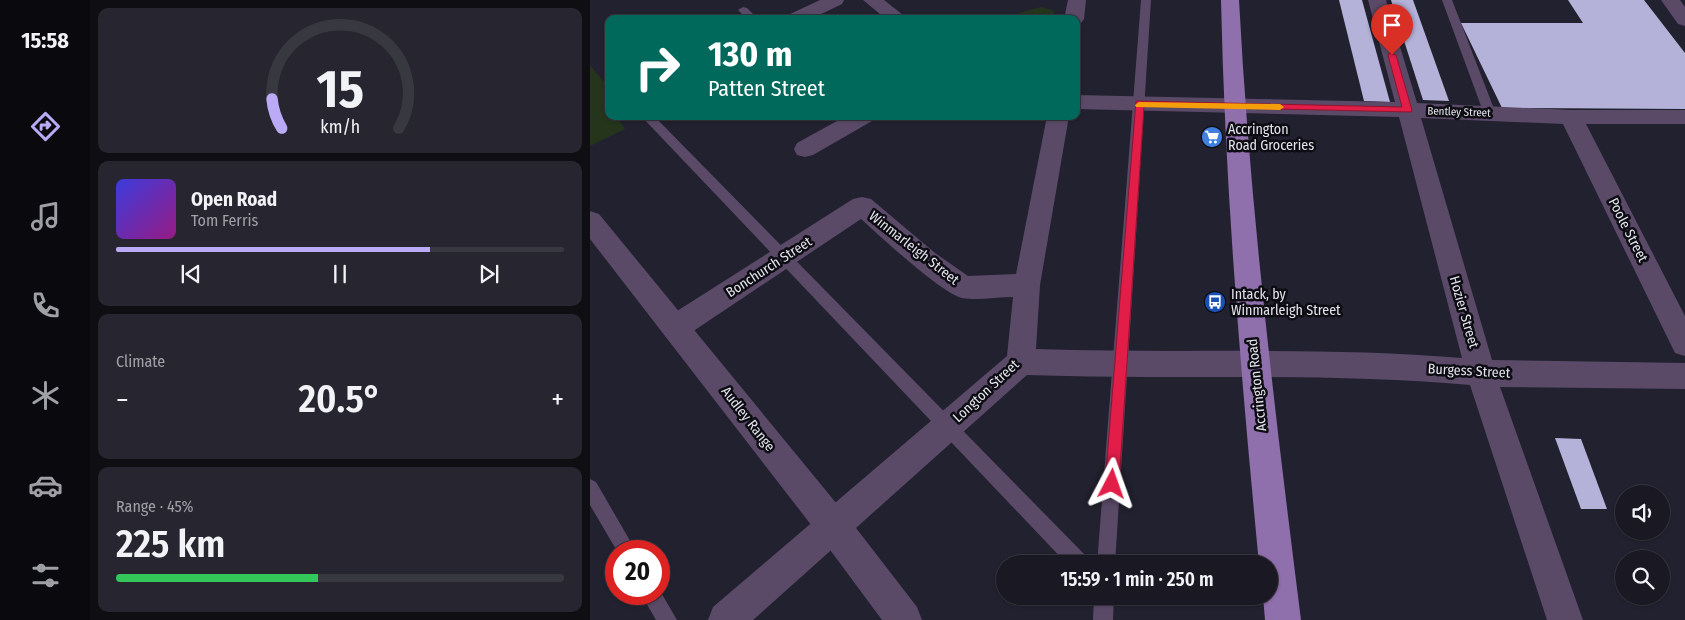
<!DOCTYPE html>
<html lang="en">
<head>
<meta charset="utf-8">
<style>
  :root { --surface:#1a1923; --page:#272630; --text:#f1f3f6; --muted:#9fa0a6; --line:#383841; --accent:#bbaaf6 }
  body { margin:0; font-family:"Fira Sans Condensed",sans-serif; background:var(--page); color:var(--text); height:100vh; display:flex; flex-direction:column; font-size:19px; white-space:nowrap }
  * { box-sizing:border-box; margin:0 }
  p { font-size:16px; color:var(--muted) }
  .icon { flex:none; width:28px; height:28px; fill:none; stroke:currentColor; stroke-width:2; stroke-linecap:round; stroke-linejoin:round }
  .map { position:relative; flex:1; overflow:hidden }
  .drawer { display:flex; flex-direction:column; gap:8px; padding:8px; background:#0e0e13; width:500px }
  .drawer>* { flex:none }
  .hud { position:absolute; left:15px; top:15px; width:475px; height:105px; border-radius:10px; box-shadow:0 1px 4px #0004,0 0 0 1px var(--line); background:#00695c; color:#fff; overflow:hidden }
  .fabs { position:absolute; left:1025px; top:485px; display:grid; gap:10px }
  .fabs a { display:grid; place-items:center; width:55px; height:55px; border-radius:50%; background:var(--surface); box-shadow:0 1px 4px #0004,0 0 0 1px var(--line); font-size:25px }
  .speed { position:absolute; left:15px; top:540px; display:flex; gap:10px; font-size:25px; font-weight:700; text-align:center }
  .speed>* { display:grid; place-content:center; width:65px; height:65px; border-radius:50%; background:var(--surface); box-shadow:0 1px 4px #0004,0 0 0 1px var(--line); line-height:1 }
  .speed .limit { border:8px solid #d22; background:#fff; color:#111 }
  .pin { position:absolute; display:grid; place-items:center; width:42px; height:42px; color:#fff; margin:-51px -21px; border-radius:50% 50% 50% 0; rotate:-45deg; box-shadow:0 0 5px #0007 }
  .pin .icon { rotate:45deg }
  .me { position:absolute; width:55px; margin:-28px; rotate:4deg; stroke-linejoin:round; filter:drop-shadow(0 0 4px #0008) }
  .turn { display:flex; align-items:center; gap:18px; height:105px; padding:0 20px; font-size:22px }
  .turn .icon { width:65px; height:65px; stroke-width:2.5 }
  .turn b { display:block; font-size:35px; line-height:42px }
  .big { font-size:38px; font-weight:600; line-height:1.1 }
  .drawer .widget { flex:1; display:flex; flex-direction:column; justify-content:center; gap:8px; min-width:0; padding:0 18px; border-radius:10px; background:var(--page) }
  .drawer .dial { align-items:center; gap:0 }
  .dial svg { height:130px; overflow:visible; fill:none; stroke:var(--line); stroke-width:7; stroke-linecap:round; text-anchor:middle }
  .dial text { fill:var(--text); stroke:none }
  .song { display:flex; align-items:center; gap:15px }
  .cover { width:60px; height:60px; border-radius:8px; background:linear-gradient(135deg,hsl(240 70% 55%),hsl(310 70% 35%)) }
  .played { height:5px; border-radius:2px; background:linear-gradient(90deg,var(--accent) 70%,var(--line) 70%) }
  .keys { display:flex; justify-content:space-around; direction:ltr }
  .heat { display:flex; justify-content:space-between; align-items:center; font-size:28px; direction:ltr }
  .charge { height:8px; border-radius:4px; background:linear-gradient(90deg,#34c759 45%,var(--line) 0) }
  .trip { position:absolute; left:406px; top:555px; width:282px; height:50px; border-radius:25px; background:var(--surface); box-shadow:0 1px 4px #0004,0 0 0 1px var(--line); font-weight:600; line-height:50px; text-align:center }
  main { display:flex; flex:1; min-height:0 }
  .menu { display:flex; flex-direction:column; width:90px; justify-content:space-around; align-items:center; background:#0a0a0e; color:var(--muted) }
  .menu .icon { width:35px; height:35px }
  .menu .current { color:var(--accent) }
  .menu b { font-size:22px; color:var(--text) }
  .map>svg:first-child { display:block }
  .green { fill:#25351c }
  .building { fill:#b5b2da }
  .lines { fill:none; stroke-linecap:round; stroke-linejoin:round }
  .service { fill:#5a4a68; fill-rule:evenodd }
  .minor { fill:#5a4a68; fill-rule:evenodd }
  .tertiary { fill:#5a4a68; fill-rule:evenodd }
  .primary { fill:#906fad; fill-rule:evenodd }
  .route { fill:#e11d48; stroke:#92132f }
  .slow { fill:#f59e0b }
  .labels { text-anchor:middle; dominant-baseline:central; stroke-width:5; stroke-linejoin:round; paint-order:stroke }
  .far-street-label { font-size:11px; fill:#e3e3ec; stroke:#0c0c12 }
  .poi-label { font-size:14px; fill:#e3e3ec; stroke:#0c0c12; text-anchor:start }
  .street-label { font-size:14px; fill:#e3e3ec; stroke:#0c0c12 }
</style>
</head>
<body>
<main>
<nav class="menu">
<b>15:58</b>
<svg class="icon current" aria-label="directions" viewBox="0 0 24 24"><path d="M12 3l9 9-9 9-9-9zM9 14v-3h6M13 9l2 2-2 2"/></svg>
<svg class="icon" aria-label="music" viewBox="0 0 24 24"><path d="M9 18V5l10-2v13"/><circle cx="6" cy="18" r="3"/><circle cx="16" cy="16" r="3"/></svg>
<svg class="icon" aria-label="phone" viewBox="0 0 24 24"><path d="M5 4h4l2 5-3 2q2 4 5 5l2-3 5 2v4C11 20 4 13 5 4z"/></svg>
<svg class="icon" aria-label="climate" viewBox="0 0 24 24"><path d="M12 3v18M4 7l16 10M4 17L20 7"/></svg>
<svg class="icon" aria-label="car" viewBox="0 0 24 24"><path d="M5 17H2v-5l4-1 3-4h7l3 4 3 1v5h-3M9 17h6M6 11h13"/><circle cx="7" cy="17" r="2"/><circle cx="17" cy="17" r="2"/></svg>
<svg class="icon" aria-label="filters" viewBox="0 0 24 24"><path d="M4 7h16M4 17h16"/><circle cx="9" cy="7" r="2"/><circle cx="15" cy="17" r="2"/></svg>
</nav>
<section class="drawer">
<div class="widget dial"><svg viewBox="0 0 100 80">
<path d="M14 69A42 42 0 1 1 86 69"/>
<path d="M14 69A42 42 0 0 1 8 51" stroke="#bbaaf6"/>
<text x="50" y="56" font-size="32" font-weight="700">15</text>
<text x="50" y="72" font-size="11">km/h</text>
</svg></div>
<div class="widget">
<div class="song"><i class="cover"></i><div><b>Open Road</b><p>Tom Ferris</p></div></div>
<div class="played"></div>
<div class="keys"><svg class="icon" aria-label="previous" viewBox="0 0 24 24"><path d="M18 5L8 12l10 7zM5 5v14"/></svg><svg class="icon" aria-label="pause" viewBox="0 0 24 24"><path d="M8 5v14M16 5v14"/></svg><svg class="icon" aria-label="next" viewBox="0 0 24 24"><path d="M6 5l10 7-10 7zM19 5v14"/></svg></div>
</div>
<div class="widget"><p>Climate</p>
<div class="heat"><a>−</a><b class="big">20.5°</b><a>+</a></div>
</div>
<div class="widget"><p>Range · 45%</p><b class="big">225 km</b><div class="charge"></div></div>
</section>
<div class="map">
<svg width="1095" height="620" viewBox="0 0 1095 620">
  <rect width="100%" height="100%" fill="#22212f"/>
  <g class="green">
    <path d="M451,7L464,11L462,19H408Z"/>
    <path d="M0,65L19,88V116H26L35,129L0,146Z"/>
  </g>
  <g class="building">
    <path d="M749,0H772L800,102L774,101Z"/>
    <path d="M801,0H823L859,101L833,100Z"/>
    <path d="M978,0H1054L1095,53V109L912,108L871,23H993Z"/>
    <path d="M965,438L991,439L1017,509H991Z"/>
  </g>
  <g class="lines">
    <g class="service">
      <path d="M551,0H561L525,564H507Z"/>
      <path d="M852,0H862L906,114L904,117L900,118L894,114Z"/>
      <path d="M153,7L157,8L168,19H157L148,10Z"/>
      <path d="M51,116H64L497,557L499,564H477Z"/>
      <path d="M0,479L6,482L46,551H27L0,505Z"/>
      <path d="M69,589L87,620H66L51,594H69Z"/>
      <path d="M504,596H524L523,620H503Z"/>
    </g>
    <g class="minor">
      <path d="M230,0H254L252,4L221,19H196L198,15Z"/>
      <path d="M273,0H294L318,19H296Z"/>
      <path d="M478,0H496L494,19L491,23L486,24V19H474Z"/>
      <path d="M778,0H796L827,103L981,110H1095V124H996L1095,316V356L1085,353L973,124L831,118L902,360L1095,363V389L910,387L993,620H957L880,385C733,372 584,380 437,375L163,620H118L123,607L417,356L423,297C407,297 387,301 372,298C351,293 290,236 271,219L96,336L86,339L76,336L72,327L76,318L263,199L272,197L281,199L345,253L378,276L426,274L457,116H479L450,285L446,349C588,354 731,346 872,358L809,117L486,109V95L805,102Z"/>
      <path d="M1071,0H1090L1095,7V26L1088,24Z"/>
      <path d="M256,116H285L282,121L223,155L215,157L207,155L204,149L207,143Z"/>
    </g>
    <path class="tertiary" d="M0,211L9,214L256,515L327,607L332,620H292L232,539L0,239Z"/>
    <path class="primary" d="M631,0H649C660,208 685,414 711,620H675L673,596H680V564H669C651,376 635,189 631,0Z"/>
  </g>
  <path class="route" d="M799,53L806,55L822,110L821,112L554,106L529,484L527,489L522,491L517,489L515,484L546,101L812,107L798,55Z"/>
  <path class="slow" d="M549,102L690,104L694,107L690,110L546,107L545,105Z"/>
  <defs>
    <g id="supermarket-disc" transform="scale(1.125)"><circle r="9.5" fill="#3f7fe0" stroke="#0c0c12"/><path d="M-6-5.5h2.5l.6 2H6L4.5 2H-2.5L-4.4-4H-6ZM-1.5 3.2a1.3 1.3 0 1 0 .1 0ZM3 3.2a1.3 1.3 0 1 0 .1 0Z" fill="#fff"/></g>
    <g id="bus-disc" transform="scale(1.125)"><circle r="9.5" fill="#1a4fb4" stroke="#0c0c12"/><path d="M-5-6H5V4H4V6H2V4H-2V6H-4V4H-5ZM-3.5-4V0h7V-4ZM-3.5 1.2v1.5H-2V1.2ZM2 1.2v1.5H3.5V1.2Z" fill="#fff"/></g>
  </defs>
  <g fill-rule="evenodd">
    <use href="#supermarket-disc" x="622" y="137"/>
    <use href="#bus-disc" x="625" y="302"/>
  </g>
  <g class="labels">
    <g class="far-street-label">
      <text transform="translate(869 112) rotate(2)">Bentley Street</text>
    </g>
    <g class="poi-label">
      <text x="638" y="129">Accrington<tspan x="638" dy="16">Road Groceries</tspan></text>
      <text x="641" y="294">Intack, by<tspan x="641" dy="16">Winmarleigh Street</tspan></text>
    </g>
    <g class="street-label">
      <text transform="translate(1038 230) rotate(63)">Poole Street</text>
      <text transform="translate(324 248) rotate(38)">Winmarleigh Street</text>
      <text transform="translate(179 267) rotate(-33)">Bonchurch Street</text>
      <text transform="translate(874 312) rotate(74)">Hozier Street</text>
      <text transform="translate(879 371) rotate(3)">Burgess Street</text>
      <text transform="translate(667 385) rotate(-96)">Accrington Road</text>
      <text transform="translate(396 391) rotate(-43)">Longton Street</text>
      <text transform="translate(158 419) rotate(52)">Audley Range</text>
    </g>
  </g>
</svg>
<div class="fabs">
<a><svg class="icon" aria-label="sound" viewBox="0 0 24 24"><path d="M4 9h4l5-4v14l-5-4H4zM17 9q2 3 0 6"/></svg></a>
<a><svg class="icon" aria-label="search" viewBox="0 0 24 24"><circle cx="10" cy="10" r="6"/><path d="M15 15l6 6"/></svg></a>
</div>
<div class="speed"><div class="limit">20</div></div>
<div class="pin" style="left:802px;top:55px;background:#d93025"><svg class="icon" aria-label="arrive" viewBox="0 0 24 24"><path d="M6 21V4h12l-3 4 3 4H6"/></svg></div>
<svg class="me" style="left:522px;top:484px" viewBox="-20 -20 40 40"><path d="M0-17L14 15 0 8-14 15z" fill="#e11d48" stroke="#fff" stroke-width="4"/></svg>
<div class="trip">15:59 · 1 min · 250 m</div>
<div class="hud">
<div class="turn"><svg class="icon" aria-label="right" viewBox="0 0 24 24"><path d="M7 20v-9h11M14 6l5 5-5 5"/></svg><div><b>130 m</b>Patten Street</div></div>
</div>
</div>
</main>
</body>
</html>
